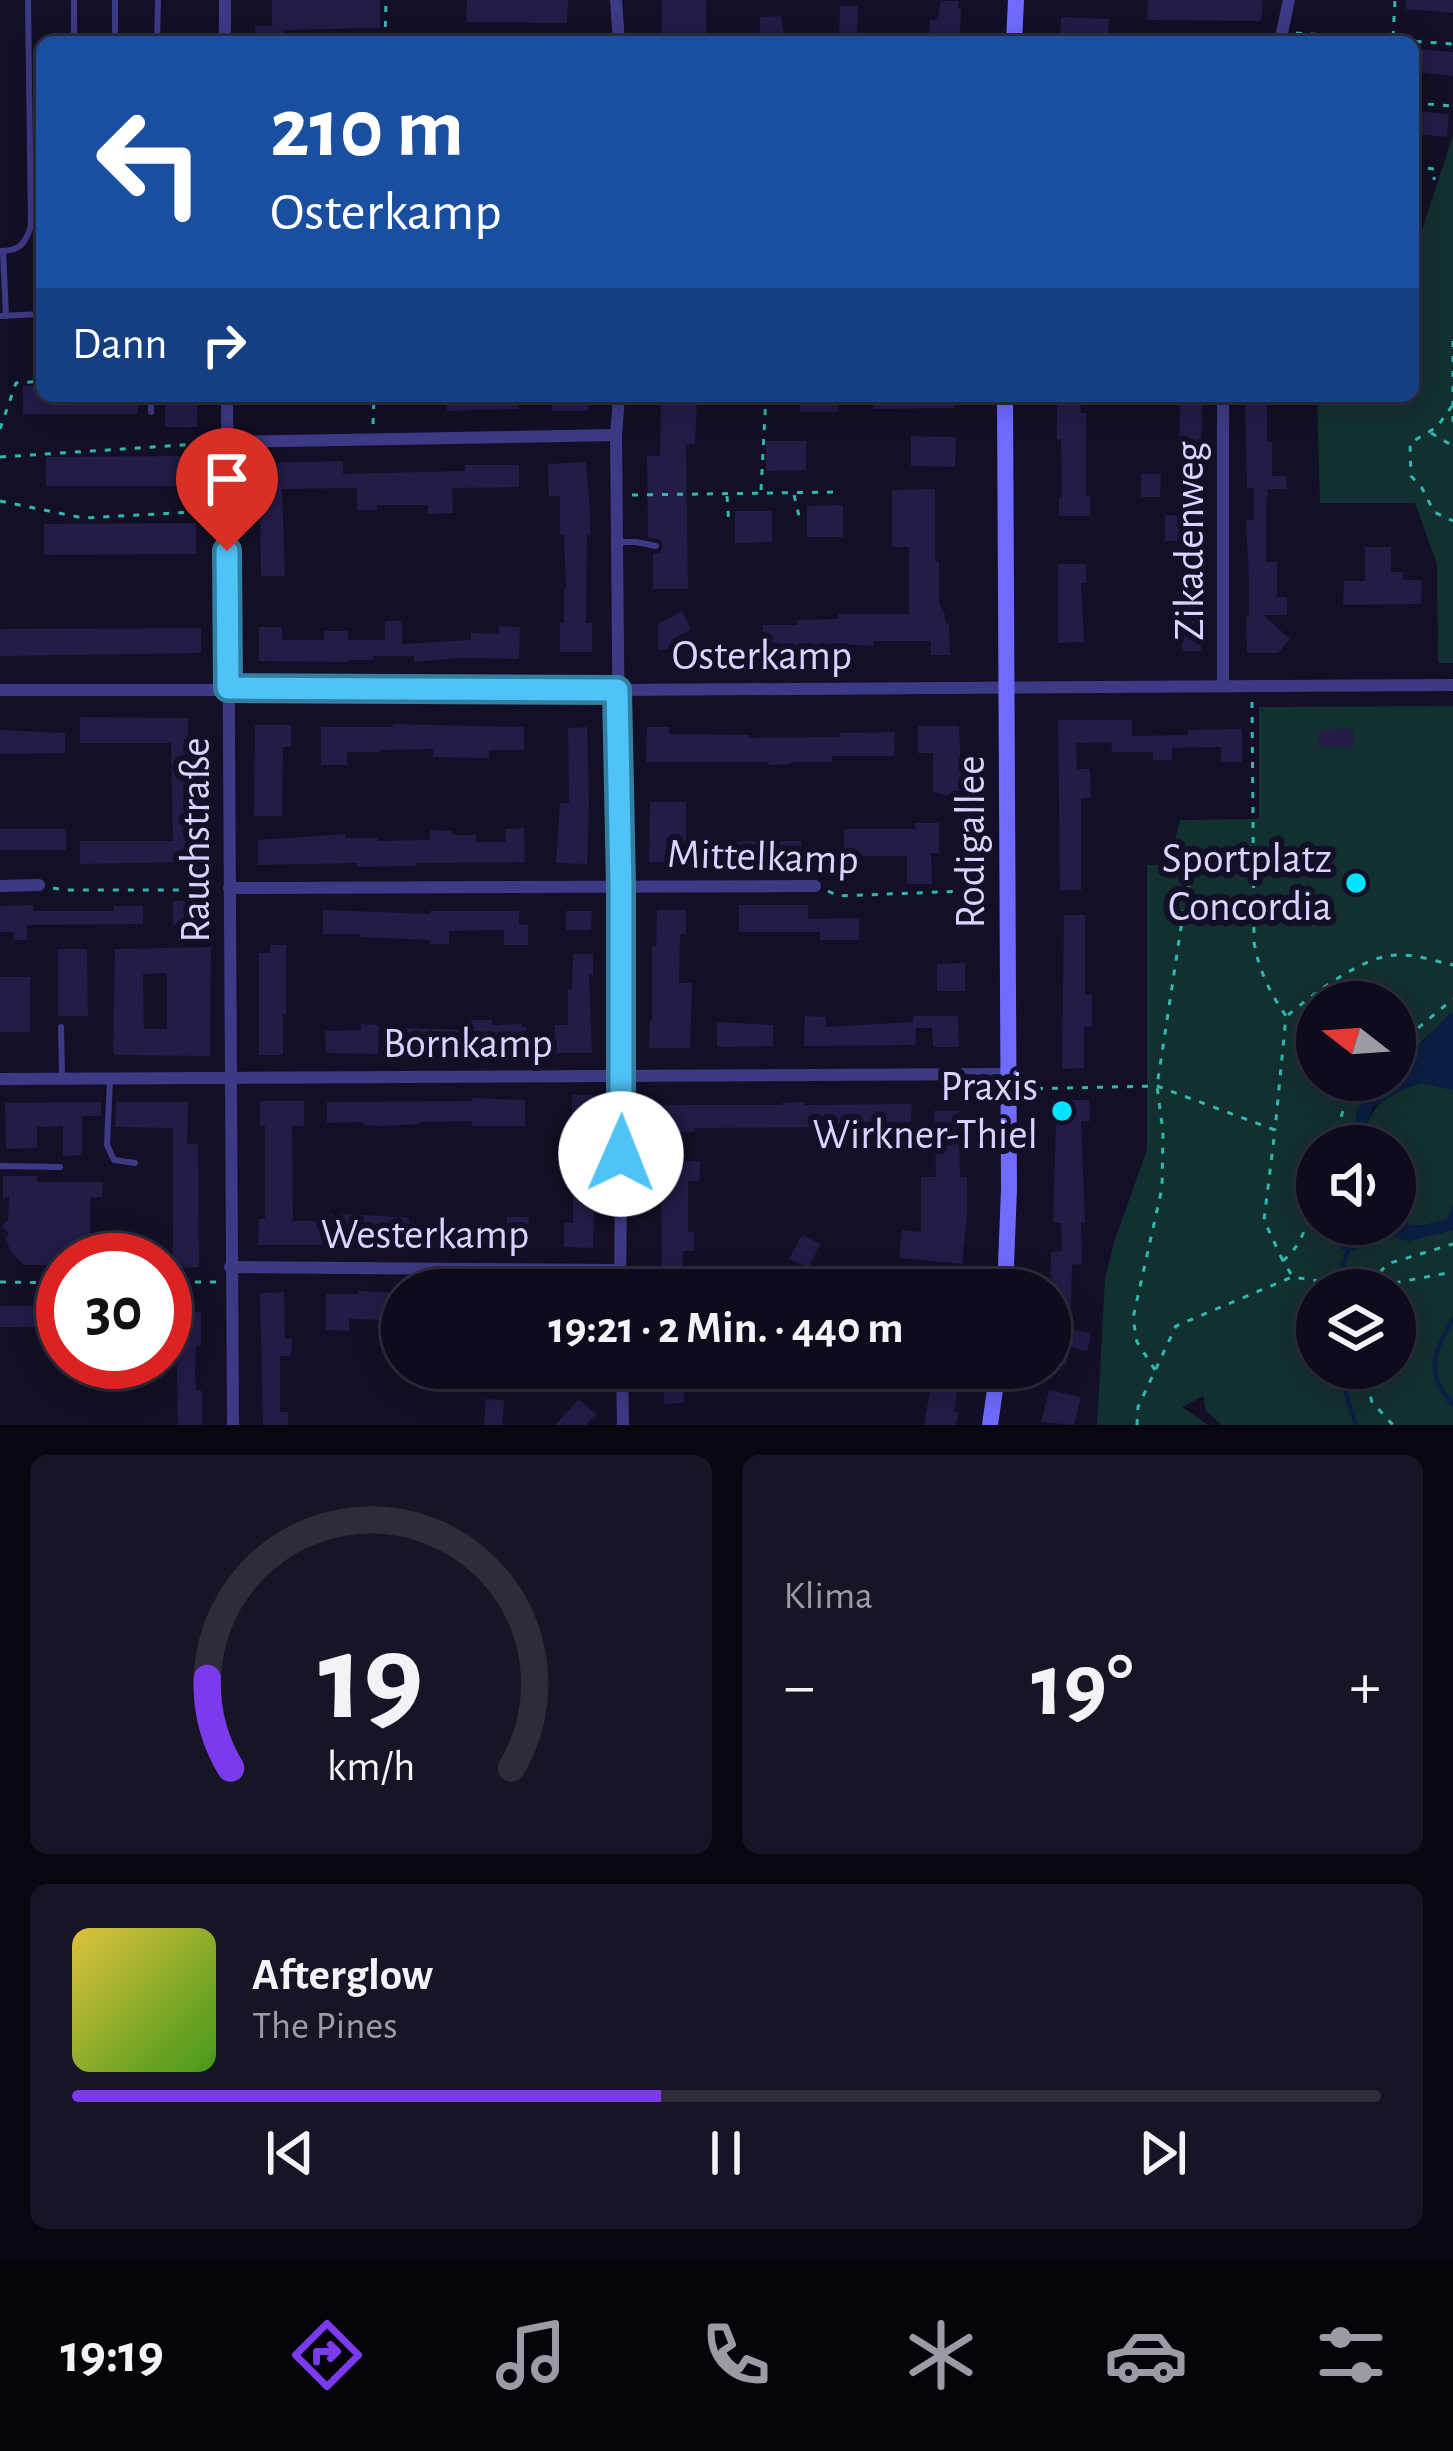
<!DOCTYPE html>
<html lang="de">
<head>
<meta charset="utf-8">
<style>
  :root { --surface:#0e0b1c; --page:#171425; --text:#f1f3f6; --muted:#9b9ba3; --line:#2e2b3b; --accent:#7c3aed }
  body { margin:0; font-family:"Alegreya Sans",sans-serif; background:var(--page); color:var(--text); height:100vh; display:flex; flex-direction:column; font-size:45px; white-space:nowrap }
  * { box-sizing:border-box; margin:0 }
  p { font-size:39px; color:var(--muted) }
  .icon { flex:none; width:66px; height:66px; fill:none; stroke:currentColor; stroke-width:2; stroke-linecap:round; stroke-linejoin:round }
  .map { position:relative; height:1425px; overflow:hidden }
  .drawer { display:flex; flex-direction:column; gap:30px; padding:30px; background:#08060f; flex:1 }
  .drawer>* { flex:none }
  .guide { position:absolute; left:36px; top:36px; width:1383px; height:366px; border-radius:18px; box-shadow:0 6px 30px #0003,0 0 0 3px var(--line); background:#1a4fa0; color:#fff; overflow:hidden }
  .needle { width:78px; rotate:287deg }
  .fabs { position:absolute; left:1296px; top:981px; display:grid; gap:24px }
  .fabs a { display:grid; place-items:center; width:120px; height:120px; border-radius:50%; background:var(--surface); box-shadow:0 6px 30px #0003,0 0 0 3px var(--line); font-size:60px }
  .speed { position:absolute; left:36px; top:1233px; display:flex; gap:24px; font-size:60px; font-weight:700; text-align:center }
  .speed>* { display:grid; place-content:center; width:156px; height:156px; border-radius:50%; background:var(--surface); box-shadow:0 6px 30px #0003,0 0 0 3px var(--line); line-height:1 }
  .speed .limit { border:18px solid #d22; background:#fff; color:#111 }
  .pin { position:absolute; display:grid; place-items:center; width:102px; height:102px; color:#fff; margin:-123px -51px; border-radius:50% 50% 50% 0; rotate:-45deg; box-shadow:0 0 12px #0007 }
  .pin .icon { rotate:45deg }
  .me { position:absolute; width:132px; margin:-66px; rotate:1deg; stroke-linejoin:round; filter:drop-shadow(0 0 9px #0008) }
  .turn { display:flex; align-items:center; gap:42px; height:252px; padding:0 36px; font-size:54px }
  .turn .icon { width:156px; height:156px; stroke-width:2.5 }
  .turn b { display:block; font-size:84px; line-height:102px }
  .then { display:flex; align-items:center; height:114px; padding:0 36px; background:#0003; gap:24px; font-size:45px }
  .big { font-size:90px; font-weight:600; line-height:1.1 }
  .drawer .widget { flex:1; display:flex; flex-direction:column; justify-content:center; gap:18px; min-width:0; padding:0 42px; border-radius:18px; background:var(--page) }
  .drawer .dial { align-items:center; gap:0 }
  .dial svg { height:312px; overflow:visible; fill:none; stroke:var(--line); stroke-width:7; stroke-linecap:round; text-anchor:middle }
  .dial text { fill:var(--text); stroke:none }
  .song { display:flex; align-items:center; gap:36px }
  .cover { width:144px; height:144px; border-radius:18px; background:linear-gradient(135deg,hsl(50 70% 55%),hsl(100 70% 35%)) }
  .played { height:12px; border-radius:6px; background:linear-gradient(90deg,var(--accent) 45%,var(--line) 45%) }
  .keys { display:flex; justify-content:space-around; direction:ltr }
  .heat { display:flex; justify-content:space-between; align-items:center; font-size:66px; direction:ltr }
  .drawer .tiles { flex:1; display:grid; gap:30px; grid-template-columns:1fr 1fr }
  .widget:last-child { grid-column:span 2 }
  .trip { position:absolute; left:381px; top:1269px; width:690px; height:120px; border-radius:60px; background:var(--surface); box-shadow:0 6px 30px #0003,0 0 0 3px var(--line); font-weight:600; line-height:120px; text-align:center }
  .menu { display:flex; height:192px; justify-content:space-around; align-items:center; background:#06040b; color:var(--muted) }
  .menu .icon { width:84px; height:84px }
  .menu .active { color:var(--accent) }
  .menu b { font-size:54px; color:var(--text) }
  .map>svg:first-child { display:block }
  .green { fill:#12302f; fill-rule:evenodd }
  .water { fill:#0a1f44 }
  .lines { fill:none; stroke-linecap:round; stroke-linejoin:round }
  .stream { stroke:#0a1f44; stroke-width:4.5 }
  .building { fill:#241b47; fill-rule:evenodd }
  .path { stroke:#2fb8b0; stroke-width:3; stroke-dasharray:6 9; stroke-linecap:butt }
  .lane { stroke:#3d3a85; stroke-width:6 }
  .street { stroke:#3d3a85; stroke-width:12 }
  .secondary { stroke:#6f6bff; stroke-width:16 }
  .route-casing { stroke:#337fa1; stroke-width:30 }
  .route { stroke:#4fc3f7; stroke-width:21 }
  .poi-dot { fill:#00e5ff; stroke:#130f26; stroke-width:4.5 }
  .labels { text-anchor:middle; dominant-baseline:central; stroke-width:12; stroke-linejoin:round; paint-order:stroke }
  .street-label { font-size:42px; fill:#d9d4ff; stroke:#130f26 }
  .poi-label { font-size:42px; fill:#d9d4ff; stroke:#130f26; text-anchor:end }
</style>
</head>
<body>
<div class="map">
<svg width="1453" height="1425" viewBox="0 0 1453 1425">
  <rect width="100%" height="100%" fill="#130f26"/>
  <g class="green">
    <path d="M1453,135V663H1438L1437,564L1415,503H1320L1317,396H1413V257Z"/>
    <path d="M1453,706V1013L1423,1040L1395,1072V1002H1317V1080H1386C1357,1100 1354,1112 1355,1146H1317V1224H1335L1334,1237L1374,1239L1392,1236L1407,1241L1453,1230V1425H1222L1206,1411L1203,1396L1182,1407L1208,1425H1097L1105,1278L1115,1239L1147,1150V865H1169L1180,820L1259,819V707ZM1317,1290H1395V1368H1317Z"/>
    <path d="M1422,1083L1453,1090V1205L1447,1219L1426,1225H1409L1395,1213C1398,1190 1395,1169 1395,1146H1372L1364,1131C1375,1101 1391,1091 1422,1083Z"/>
  </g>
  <g class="water">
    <path d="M1450,1013H1453V1090L1423,1083L1405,1088L1373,1107L1364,1131L1372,1146H1355C1354,1115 1359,1085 1395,1080V1072Z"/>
    <path d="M1395,1171L1399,1187L1395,1213L1409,1225H1426L1447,1219L1453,1205V1230L1407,1241L1392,1236L1375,1239L1355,1250L1341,1249L1334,1237L1335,1224L1361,1227L1366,1224H1395Z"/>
  </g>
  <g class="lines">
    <g class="stream">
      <path d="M1340,1275L1348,1250"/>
      <path d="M1453,1319C1433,1351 1425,1375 1453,1405"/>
      <path d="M1343,1368L1344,1387L1356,1425"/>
    </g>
  </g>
  <g class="building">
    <path d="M272,0H380V28L283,30L284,42H256L255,26H272Z"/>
    <path d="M467,0H568L567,23L466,22Z"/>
    <rect x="662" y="0" width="44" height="42"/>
    <path d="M1148,0H1263L1261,21L1147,20Z"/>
    <path d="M1406,0H1453V13L1406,9Z"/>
    <path d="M941,1H958V8H961L960,36L929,35L930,19L937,20Z"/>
    <path d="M840,6H858L857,42H839Z"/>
    <path d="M781,16L785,42H760V17Z"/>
    <path d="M1061,17L1109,19L1108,42H1060Z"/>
    <path d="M1413,49L1453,52V76L1413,72Z"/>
    <path d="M1413,111L1449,114L1447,137L1413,134Z"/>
    <path d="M23,386H42V396H138V414H23Z"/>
    <rect x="165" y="396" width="32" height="31"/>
    <path d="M447,396H518V409L447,411Z"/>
    <path d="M552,396H587L588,411H552Z"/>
    <path d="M661,396H697L695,444H686L688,589H653V553H659L663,546L660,540L648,537L647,456H660Z"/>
    <rect x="800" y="396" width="38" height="16"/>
    <path d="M873,396H954V408L873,409Z"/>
    <path d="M1057,396H1080L1081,413H1086V496H1090V516H1059V497H1062L1061,439H1057Z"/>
    <path d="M1180,396H1202L1201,461H1179Z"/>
    <path d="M1245,396H1267V442H1272V476H1286L1287,489H1268L1266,505V562H1277V597H1287V615H1263L1290,639L1278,653H1247L1246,616L1249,615V580L1246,520H1254V488H1247Z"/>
    <path d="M911,436L956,437L955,467L911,466Z"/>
    <path d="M766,441H806V470L766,471Z"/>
    <path d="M199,456V486H46V457Z"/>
    <path d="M343,461V474L465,471V465H519V487L452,488L453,513L428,514V505H377V510H357V488L282,489L285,576H261L260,487L254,488V463Z"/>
    <path d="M586,462L590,511V535H587L586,623H592V652H560V623H564V589H566L564,535H560V496H549L548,464Z"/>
    <path d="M1141,474H1161L1160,497H1141Z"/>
    <path d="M935,489V561H939V605L945,615V622L949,625L950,655H931V641H874V646L838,644L763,647V625H797V620L838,619V614H909V547H892V490Z"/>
    <path d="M843,505V537H807V506Z"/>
    <path d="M735,511H772V542L735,543Z"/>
    <path d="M1165,515L1196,516V557H1200L1201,651H1182L1179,541H1165Z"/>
    <path d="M196,523V554L44,555V524Z"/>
    <path d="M1365,547H1391V572H1403V580H1422L1421,604L1343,605L1344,581H1365Z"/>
    <path d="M1058,564H1086V583H1081L1084,642L1058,643Z"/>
    <path d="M682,611L691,629L678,636V649L658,650V624Z"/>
    <path d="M385,621H402V644L471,640V633L499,634V626L520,627L519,659L458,658L414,662V656H373V660H348V662L259,661V627H282V640H324V631H348V640H385Z"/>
    <path d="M201,628V653L0,656V629Z"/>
    <path d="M80,717L188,718V758H192L193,822H187V862L80,864V841H173L171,743H80Z"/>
    <path d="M1058,720H1132V736L1188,735V730L1242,729V762H1221V747L1172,748V760H1153V752H1112L1111,742L1076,743L1077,769H1090L1091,798H1081V890H1060Z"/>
    <path d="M393,724L524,727V750H489V758L433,757V749L380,750V752H347V765H321V727H393Z"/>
    <path d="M255,725H291V747H283L282,816H254Z"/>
    <path d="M918,726H959L962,791H955L948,796L933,792V753H918Z"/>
    <path d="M587,727L589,803L587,864L556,863L560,803H569L568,728Z"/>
    <path d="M647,727H669V734L749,735V738L840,737V733L895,732L894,756H832V762H791V764L769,765V762H646Z"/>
    <path d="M1353,729L1354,747H1319V730Z"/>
    <path d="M0,730L65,733V753L0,754Z"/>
    <path d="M650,802H686V862H649Z"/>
    <path d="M915,823H939V853H931L932,884H907V856H844V829H915Z"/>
    <path d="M524,828L525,862L416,863V866L357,867V863L258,865V840L345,834V838H378V841L430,840V830L452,831V835H476V842H506L505,829Z"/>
    <rect x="0" y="829" width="66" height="21"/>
    <path d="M737,841H801V865L737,866Z"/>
    <path d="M173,901H194V924L173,925Z"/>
    <path d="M33,905V911H114V906H143V924L27,925V940H14V932H0V906Z"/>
    <path d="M739,905H808V919L859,918V940H820V932H739Z"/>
    <path d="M323,910L430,914V911H519V924L528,925V945H504V930L449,931V944H430V940L359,937L360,934H323Z"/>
    <path d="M657,910H686V934H680L679,983H692L690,1048H649L650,1020L652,1021V946H656Z"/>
    <path d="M566,911H592L591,930H566Z"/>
    <path d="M1064,915H1085V995H1092V1027H1084V1068L1062,1069Z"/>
    <path d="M270,945H286V1014H283V1055H259V953H270Z"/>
    <path d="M211,947L210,1056L116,1055L113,1052L115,949ZM167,973V1029H144L143,974Z"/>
    <path d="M58,949H87L88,1016H58Z"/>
    <path d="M573,954H593V975H589L592,1053H554L555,1025H568V989H572Z"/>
    <path d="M965,963V991H937V964Z"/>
    <rect x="0" y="977" width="30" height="55"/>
    <path d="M805,1016L826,1017V1027L913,1022V1016H958L959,1047H933L932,1028H916L915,1045L804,1046Z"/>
    <path d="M471,1020H492V1025L522,1024V1027H526L523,1052L401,1053L402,1028L471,1030Z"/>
    <path d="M717,1022L773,1025V1046L717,1047Z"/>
    <path d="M361,1024L379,1025L378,1054L326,1053L325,1031L361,1030Z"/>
    <path d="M572,1095H595L598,1164L597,1202H594L593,1248L564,1247V1223H573Z"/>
    <path d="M472,1098L525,1100V1126H472V1121L420,1122V1124L383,1126L363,1125V1122L327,1123V1102L472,1101Z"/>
    <path d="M1051,1100H1089L1090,1121H1081L1085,1223H1081L1082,1264L1072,1265L1071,1310L1050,1308L1051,1252L1062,1251L1061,1223H1053L1056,1122H1051Z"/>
    <path d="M260,1101H304V1126H292L293,1221H329V1214H351L409,1218V1222H417V1224L459,1225L458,1245H258L259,1219H265V1126H260Z"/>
    <path d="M101,1102V1116H82V1155L63,1156V1126L37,1127V1148L6,1149L5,1103Z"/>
    <path d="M116,1102H188L187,1144H198L199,1267L173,1268V1128L115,1127Z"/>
    <path d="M804,1102V1105L912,1104L910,1133L898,1132V1123L870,1121V1131H849V1127L695,1128V1132H656L657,1105H782V1103Z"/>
    <path d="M934,1111H959L960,1177H967V1216L962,1264L899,1258L902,1230L921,1232V1177H936Z"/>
    <path d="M661,1160L700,1161L699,1181H688V1232H694V1251H683L681,1290L662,1289Z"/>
    <path d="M3,1176H37V1182H103L102,1197L90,1198V1260H63V1265H24L11,1252L5,1238L9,1234L2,1226L8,1220L9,1196L3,1199Z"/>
    <path d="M507,1217H529L528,1247L506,1246Z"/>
    <path d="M802,1235L821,1244L808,1268L789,1259Z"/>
    <path d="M359,1291L402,1293V1320L349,1319V1331L326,1330V1294H358Z"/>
    <path d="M284,1292L285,1339H292L291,1356H280V1412H288V1425H263L260,1293Z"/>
    <rect x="0" y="1306" width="63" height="21"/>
    <path d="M172,1312H201V1346H196L195,1373L196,1391H202V1425H178L176,1330H172Z"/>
    <path d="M1071,1329L1091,1333L1087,1351L1070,1347L1066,1365L1050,1361V1338L1068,1342Z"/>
    <path d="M930,1372L960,1378L954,1411L959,1412L956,1425H924L930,1391H926Z"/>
    <path d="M663,1378H684V1403L664,1404Z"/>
    <path d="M1049,1390L1081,1397L1074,1425L1041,1422Z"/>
    <path d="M486,1399L504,1400L502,1425H484Z"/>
    <path d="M579,1399L596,1414L586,1425H555Z"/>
  </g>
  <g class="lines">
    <g class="path">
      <path d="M1296,33L1453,44"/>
      <path d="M1393,37L1395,0"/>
      <path d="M385,42L386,0"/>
      <path d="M1413,103L1453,106"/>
      <path d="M1413,167L1435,169L1434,180"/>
      <path d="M1413,231L1414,243"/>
      <path d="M1453,341V422"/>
      <path d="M768,399L795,398"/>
      <path d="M1452,406L1437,427L1410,443L1411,476L1422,488L1434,512L1453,521"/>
      <path d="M373,424L374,396"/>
      <path d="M0,429L16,383L42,381"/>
      <path d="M1431,433L1453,446"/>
      <path d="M0,457L214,443"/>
      <path d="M761,490L766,396"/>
      <path d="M632,495L840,492"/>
      <path d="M794,495L799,516"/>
      <path d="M727,496L729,525"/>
      <path d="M0,501L83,518L212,511"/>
      <path d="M1252,702L1254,942C1259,971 1270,993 1286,1016L1275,1130"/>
      <path d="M53,888L65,890H217"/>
      <path d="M828,891L838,896L991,890"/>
      <path d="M1288,1015C1313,994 1363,956 1396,955C1414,954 1435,961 1453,965"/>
      <path d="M1395,1047L1453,999"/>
      <path d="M1022,1089L1157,1086L1275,1130L1264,1220L1283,1261"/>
      <path d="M1334,1146L1345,1102L1365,1080"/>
      <path d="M1291,1274L1283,1261C1307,1239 1301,1229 1317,1205"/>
      <path d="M0,1282L63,1283"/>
      <path d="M165,1282H217"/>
      <path d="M1367,1290V1288L1453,1272"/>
      <path d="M1362,1368L1372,1402L1393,1425"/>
      <path d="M1155,1370L1137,1342L1133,1318L1162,1188L1163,1132L1157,1086L1185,901L1191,875L1204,862L1253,863"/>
      <path d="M1137,1425L1138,1407L1176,1326L1292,1277L1367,1288L1387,1264L1453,1244"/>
    </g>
    <g class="lane">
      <path d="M74,42V0"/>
      <path d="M115,42V0"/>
      <path d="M157,42L158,0"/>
      <path d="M0,251C20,251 25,244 31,226L28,0"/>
      <path d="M3,251L6,316"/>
      <path d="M0,316L42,314"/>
      <path d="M151,412V396"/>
      <path d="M618,542H636L656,546"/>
      <path d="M61,1027L62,1075"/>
      <path d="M110,1079L107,1145L114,1160L135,1163"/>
      <path d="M0,1166L60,1167"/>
    </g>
    <g class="street">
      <path d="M225,0V42"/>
      <path d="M616,0L619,42"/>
      <path d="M1280,42L1289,0"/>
      <path d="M227,396L233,1425"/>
      <path d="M619,396L616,435L622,1077L620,1290"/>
      <path d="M1223,396V685"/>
      <path d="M227,442L616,435"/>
      <path d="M0,690H617L1453,685"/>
      <path d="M0,886L39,885"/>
      <path d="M229,888L815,886"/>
      <path d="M0,1079L1009,1074"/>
      <path d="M230,1267L620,1270"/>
      <path d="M843,1275L1005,1288"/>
      <path d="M622,1368L623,1425"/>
    </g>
    <g class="secondary">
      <path d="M1014,42L1016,0"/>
      <path d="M1005,396L1009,1189L1005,1290"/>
      <path d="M990,1425L998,1368"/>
    </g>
  </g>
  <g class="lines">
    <g class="route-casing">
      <path id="route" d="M227,551L228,688L617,690L621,886V1154"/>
    </g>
    <use href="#route" class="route"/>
  </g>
  <g class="poi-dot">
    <circle cx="1356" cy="883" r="12"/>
    <circle cx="1062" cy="1111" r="12"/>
  </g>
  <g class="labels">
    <g class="street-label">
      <text transform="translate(1190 541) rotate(-90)">Zikadenweg</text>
      <text x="762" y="656">Osterkamp</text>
      <text transform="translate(196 840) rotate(-90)">Rauchstraße</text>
      <text transform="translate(971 842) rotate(-90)">Rodigallee</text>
      <text transform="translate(763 857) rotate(2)">Mittelkamp</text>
      <text x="468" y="1044">Bornkamp</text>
      <text x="425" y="1235">Westerkamp</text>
    </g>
    <g class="poi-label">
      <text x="1332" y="859">Sportplatz<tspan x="1332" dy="48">Concordia</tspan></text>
      <text x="1038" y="1087">Praxis<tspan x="1038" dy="48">Wirkner-Thiel</tspan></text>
    </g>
  </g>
</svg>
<div class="fabs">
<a><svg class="needle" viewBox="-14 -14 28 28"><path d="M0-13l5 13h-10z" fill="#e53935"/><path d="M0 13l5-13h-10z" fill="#9b9ba3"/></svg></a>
<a><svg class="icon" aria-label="sound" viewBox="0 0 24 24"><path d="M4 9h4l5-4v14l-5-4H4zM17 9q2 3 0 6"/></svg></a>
<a><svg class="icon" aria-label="layers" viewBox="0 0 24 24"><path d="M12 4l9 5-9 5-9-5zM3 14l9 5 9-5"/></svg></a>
</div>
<div class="speed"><div class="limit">30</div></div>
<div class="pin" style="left:227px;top:551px;background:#d93025"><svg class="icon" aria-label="arrive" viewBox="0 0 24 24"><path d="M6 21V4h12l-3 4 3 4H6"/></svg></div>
<svg class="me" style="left:621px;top:1154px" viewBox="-20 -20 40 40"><circle r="19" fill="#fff"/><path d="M0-13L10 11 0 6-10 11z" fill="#4fc3f7"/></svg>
<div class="trip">19:21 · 2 Min. · 440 m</div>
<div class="guide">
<div class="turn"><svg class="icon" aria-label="left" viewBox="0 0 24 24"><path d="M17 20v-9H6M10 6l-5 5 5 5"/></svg><div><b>210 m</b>Osterkamp</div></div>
<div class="then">Dann<svg class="icon" aria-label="right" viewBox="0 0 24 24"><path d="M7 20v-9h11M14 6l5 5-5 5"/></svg></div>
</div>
</div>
<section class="drawer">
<div class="tiles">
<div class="widget dial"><svg viewBox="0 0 100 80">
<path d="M14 69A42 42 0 1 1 86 69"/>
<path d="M14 69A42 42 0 0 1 8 46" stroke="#7c3aed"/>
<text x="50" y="56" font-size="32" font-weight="700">19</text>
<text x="50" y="72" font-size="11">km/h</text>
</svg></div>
<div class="widget"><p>Klima</p>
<div class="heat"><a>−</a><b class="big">19°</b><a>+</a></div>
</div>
<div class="widget">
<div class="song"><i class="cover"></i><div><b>Afterglow</b><p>The Pines</p></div></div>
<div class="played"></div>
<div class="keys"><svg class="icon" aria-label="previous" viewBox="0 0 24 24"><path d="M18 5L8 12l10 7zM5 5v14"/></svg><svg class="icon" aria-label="pause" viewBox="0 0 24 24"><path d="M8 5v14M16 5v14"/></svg><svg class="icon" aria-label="next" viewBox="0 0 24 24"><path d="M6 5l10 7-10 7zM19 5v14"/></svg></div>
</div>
</div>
</section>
<nav class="menu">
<b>19:19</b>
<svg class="icon active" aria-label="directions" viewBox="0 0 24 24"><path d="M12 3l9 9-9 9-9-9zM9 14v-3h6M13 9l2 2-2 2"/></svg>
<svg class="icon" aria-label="music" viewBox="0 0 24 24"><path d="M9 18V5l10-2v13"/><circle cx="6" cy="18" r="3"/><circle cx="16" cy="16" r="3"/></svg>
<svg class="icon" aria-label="phone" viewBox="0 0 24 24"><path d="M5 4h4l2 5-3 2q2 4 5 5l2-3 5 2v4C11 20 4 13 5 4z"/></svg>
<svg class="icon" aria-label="climate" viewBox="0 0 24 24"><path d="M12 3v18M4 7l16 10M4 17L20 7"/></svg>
<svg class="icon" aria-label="car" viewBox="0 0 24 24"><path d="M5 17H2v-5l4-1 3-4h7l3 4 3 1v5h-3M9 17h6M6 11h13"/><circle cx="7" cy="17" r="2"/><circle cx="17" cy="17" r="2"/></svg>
<svg class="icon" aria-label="filters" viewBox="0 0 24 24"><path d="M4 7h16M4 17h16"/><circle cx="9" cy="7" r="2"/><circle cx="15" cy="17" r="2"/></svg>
</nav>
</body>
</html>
